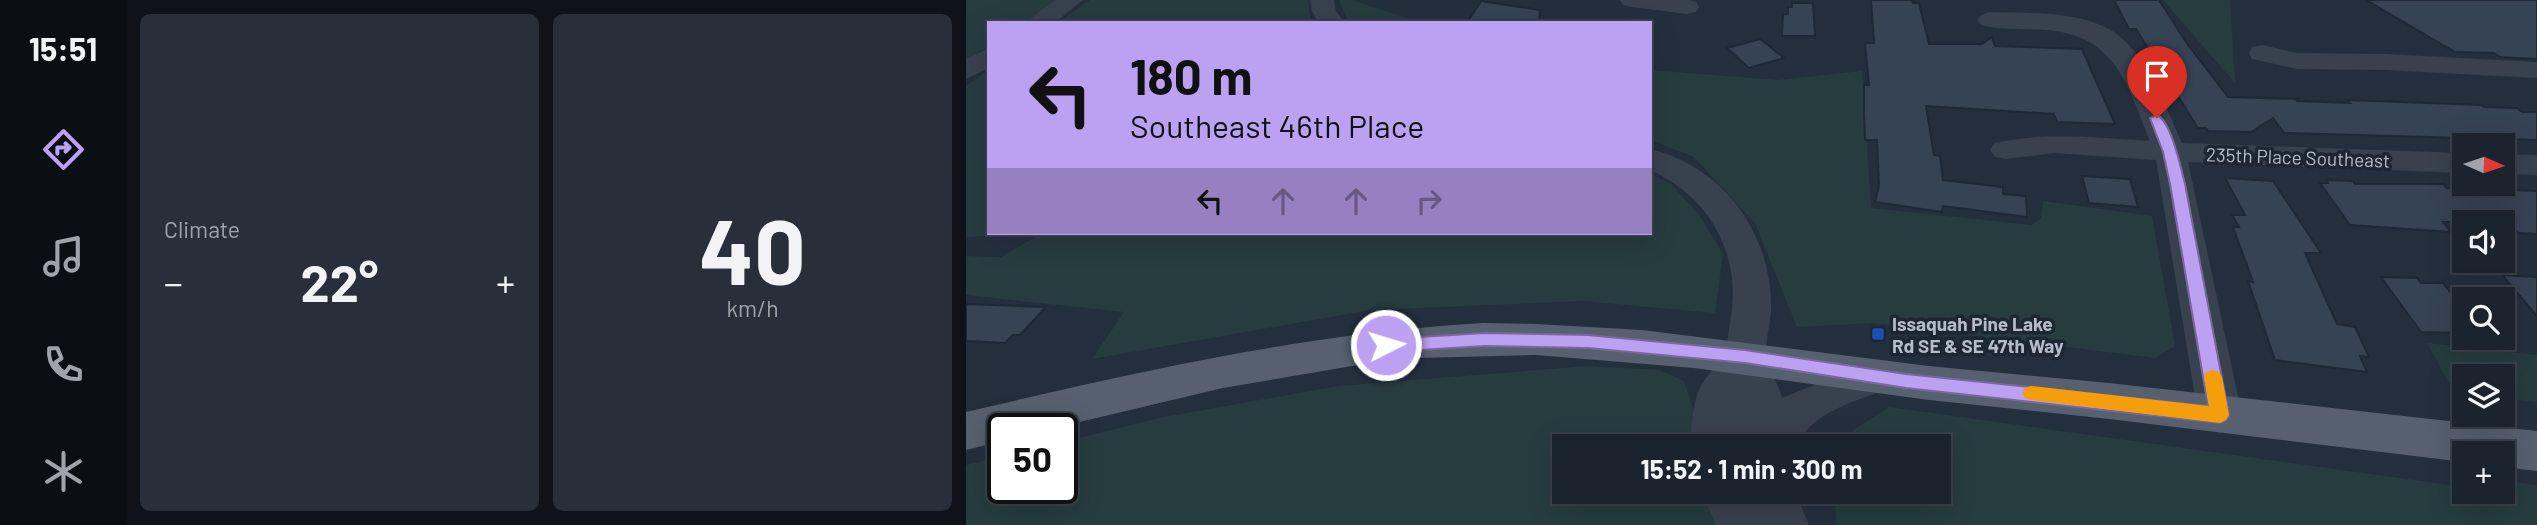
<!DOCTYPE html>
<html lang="en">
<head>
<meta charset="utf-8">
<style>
  :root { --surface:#1b232e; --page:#282f3a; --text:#f1f3f6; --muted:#a0a4aa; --line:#39404a; --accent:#bca0f2 }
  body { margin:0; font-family:Barlow,sans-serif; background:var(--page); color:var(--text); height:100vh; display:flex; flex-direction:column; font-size:26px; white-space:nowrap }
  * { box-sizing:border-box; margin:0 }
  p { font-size:23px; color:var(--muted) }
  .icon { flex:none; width:38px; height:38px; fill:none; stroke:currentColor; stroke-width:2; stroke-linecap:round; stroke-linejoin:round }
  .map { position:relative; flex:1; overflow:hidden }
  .drawer { display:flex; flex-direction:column; gap:14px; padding:14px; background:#0f1319; width:840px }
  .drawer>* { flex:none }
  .banner { position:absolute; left:21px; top:21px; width:665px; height:214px; border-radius:0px; box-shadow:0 7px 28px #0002,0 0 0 2px var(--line); background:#bca0f2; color:#111; overflow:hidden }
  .needle { width:46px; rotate:93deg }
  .fabs { position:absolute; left:1486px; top:133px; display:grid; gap:14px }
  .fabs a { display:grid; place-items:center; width:63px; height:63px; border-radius:0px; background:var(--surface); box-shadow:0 7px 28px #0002,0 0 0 2px var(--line); font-size:35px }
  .speed { position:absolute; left:21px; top:413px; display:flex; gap:14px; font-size:35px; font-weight:700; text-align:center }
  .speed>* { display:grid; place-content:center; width:91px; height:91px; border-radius:50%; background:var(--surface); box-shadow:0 7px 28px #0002,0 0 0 2px var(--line); line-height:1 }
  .speed .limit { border:4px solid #111; border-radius:10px; background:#fff; color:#111 }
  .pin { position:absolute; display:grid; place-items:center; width:60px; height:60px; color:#fff; margin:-72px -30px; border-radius:50% 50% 50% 0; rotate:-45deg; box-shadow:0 0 7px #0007 }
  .pin .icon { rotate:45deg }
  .me { position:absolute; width:77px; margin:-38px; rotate:85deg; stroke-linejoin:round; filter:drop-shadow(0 0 5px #0008) }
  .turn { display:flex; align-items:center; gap:24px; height:147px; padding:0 28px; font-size:32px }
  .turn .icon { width:91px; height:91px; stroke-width:2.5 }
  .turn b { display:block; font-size:49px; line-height:60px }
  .lanes { display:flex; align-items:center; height:66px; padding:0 28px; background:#0003; justify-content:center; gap:35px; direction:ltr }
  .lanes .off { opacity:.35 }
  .big { font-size:52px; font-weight:700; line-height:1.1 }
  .drawer .tile { flex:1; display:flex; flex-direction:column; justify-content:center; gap:10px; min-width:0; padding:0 24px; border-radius:10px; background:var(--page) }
  .drawer .dial { align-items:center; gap:0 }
  .dial b { font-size:91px; line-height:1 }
  .heat { display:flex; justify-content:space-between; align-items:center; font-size:38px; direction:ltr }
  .drawer .tiles { flex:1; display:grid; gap:14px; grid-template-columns:repeat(2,1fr) }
  .trip { position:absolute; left:586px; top:434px; width:399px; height:70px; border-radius:0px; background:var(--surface); box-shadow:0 7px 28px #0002,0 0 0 2px var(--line); font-weight:700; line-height:70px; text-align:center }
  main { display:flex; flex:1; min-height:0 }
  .menu { display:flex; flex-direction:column; width:126px; justify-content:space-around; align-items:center; background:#0b0e12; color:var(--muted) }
  .menu .icon { width:49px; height:49px }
  .menu .selected { color:var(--accent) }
  .menu b { font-size:32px; color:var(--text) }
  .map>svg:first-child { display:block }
  .green { fill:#263c3f }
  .building { fill:#364354; stroke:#1f2835; stroke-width:2 }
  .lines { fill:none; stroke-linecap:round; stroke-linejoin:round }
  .minor { fill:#38414e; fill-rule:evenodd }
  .major { fill:#56606e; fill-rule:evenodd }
  .route { fill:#bca0f2; stroke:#7a689d; stroke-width:2 }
  .slow { fill:#f59e0b }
  .transit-dot { fill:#1a4fb4; stroke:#1d2633; stroke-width:2.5 }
  .labels { text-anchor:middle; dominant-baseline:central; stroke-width:7; stroke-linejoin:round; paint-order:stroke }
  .street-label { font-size:19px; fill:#b4bcc9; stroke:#1d2633 }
  .poi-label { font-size:19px; font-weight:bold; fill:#b4bcc9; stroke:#1d2633; text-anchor:start }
</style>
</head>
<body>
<main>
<nav class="menu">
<b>15:51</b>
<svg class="icon selected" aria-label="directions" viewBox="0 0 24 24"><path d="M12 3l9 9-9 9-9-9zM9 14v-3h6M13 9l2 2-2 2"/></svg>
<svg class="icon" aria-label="music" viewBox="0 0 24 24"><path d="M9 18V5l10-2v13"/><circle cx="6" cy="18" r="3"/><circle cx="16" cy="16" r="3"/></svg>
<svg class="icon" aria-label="phone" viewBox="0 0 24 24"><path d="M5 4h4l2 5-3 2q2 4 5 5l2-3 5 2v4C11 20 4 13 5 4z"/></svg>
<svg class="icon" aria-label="climate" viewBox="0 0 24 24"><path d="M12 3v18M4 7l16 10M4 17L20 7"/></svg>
</nav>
<section class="drawer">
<div class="tiles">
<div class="tile"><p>Climate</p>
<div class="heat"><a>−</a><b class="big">22°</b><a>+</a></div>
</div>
<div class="tile dial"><b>40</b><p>km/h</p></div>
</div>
</section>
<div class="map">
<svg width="1571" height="525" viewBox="0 0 1571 525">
  <rect width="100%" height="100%" fill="#242f3e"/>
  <g class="green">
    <path d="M0,0H91L57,23H23V46L0,60Z"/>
    <path d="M124,0H342L344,16L348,23H91Z"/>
    <path d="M373,0H386L456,23H383Z"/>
    <path d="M1197,0H1264L1269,83Z"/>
    <path d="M23,70V233H54L0,237V86Z"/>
    <path d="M684,70L812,80L896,71L905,208L1066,225L1075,218L1077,201L1186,216L1209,346L1189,358L907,323L831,327L789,223L728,157L684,140Z"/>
    <path d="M684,174L705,184L734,216L757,254L749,313L617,301L404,310L126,359L158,312L0,295V256L35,257L76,233H684Z"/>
    <path d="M1461,343L1571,355V402L1537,398L1536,376H1498V394L1488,392Z"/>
    <path d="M622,366L694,370L718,381L740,446H598V492H755L766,525H0V465L37,456V488H96V442L193,418L372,386Z"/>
    <path d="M923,407L1498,487V492H1536L1537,481L1571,485V525H870L869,492H973V446H881L887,430Z"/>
  </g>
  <g class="building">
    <path d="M905,0H946L947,3H953L963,44H1016L1026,37L1029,46L1116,49L1149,124L1091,122L1088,114L960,106L968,155L974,156L977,180L1037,187V194L1060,196L1061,217L977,206L976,212L909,202L913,186L911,140H899L898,113V85H903L899,43H908Z"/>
    <path d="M1148,0H1193L1222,45L1262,97L1334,99L1330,101L1384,103L1381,100L1515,105L1518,107L1551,108L1556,112H1571V140L1318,133L1307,118L1285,132L1242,131L1240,128H1232L1170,29H1163Z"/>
    <path d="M1400,0H1571V59L1534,57L1528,53L1489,52Z"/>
    <path d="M515,1L574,10L573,23H501Z"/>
    <path d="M826,3H847L849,36H816L817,14H822V7H826Z"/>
    <path d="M794,39L818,58L783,68L761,48Z"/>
    <path d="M1116,176L1164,179L1172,207L1123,203Z"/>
    <path d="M1259,178L1307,181L1355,253H1339L1371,324L1389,327L1403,357L1394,356L1401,372L1309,360L1282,281L1287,282L1267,227H1273L1266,215H1279Z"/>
    <path d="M1360,180L1387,181L1389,184H1477L1481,188L1571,191V234L1552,233L1542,222H1477L1485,232L1384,225L1354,183H1362Z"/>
    <path d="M1536,275L1571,277V316Z"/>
    <path d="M1415,277L1451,278L1455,283H1477L1498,309V333L1455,332Z"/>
    <path d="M0,304L80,307L54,335H47L39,343L0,341Z"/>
  </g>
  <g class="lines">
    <g class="minor">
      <path d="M89,0H117L88,23H58Z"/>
      <path d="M344,0H368L370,11L379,23H353L346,11Z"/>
      <path d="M654,0H723L730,2L733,7L730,12L721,14L666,7L657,5Z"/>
      <path d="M1024,12C1066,14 1124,9 1158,40C1185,65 1201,110 1216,143L1498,153V173L1222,162L1276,415L1270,427L1254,433L1238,427L1232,415L1190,160L1088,153L1040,159L1029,157L1024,150L1029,143C1080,131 1132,138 1184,141C1161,84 1150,36 1081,30C1059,28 1036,31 1015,25L1011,20L1015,15Z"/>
      <path d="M1296,45L1331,53L1419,54L1571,62V78L1419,70L1331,69L1286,59L1283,53L1286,47Z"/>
      <path d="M23,48V68L0,79V59Z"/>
      <path d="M684,149C756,166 804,231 805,304C806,322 798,340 801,358C803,372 813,384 816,398L908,361L923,366L929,377L923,388C893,401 842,412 832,446H724C726,427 726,401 736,384C742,373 753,365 758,354C762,346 762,332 764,323C777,257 745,197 684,170Z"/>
      <path d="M1536,154L1571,155V175L1536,174Z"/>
      <path d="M736,492H829L843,525H750Z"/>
    </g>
    <path class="major" d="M517,323L570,324L676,330L963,366L1143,383L1571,431V471L1536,467V453H1498V462L1143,419L963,400L728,368L570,355L452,358L386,366L257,388L84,429H37V441L0,450V412C171,372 341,333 517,323Z"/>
  </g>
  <path class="route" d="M1191,115C1205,121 1215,168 1219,184L1263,415L1260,420L1254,423L940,388L779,363L622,348L519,346L420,352L413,350L411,345L413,341L420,339L519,333L622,335L779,350L940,374L1242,406L1204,184L1197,152L1184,118Z"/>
  <path class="slow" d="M1247,370L1253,372L1256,377L1263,415L1260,420L1254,423L1065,400L1059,398L1056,393L1059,388L1065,386L1243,406L1238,377L1240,372Z"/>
  <rect class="transit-dot" x="905" y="327" width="14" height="14" rx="3.5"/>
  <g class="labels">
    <g class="street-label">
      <text transform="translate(1332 157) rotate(2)">235th Place Southeast</text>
    </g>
    <g class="poi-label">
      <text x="926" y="323">Issaquah Pine Lake<tspan x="926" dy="22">Rd SE &amp; SE 47th Way</tspan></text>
    </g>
  </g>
</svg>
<div class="fabs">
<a><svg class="needle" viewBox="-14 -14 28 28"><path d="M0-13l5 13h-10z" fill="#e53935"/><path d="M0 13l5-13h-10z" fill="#a0a4aa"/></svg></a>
<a><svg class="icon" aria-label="sound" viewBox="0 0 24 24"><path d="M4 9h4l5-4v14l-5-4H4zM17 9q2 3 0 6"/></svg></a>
<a><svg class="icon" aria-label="search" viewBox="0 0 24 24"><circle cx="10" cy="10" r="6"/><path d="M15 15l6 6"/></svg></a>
<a><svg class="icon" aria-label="layers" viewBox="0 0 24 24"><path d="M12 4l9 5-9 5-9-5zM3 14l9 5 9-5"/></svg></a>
<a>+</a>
</div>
<div class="speed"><div class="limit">50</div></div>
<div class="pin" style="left:1191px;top:118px;background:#d93025"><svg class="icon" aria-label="arrive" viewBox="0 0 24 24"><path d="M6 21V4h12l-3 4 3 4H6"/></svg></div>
<svg class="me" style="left:420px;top:345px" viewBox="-20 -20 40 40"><circle r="17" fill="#bca0f2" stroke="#fff" stroke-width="3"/><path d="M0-11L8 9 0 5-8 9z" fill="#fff"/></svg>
<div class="trip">15:52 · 1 min · 300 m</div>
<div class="banner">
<div class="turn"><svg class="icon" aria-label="left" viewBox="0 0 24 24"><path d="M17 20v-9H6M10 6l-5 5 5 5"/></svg><div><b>180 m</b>Southeast 46th Place</div></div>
<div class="lanes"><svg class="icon" aria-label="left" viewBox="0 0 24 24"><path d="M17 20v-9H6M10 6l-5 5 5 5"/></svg><svg class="icon off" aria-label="ahead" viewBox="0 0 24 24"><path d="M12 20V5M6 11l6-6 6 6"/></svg><svg class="icon off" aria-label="ahead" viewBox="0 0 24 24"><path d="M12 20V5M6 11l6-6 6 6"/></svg><svg class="icon off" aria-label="right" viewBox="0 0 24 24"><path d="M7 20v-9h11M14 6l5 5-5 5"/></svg></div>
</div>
</div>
</main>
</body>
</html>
